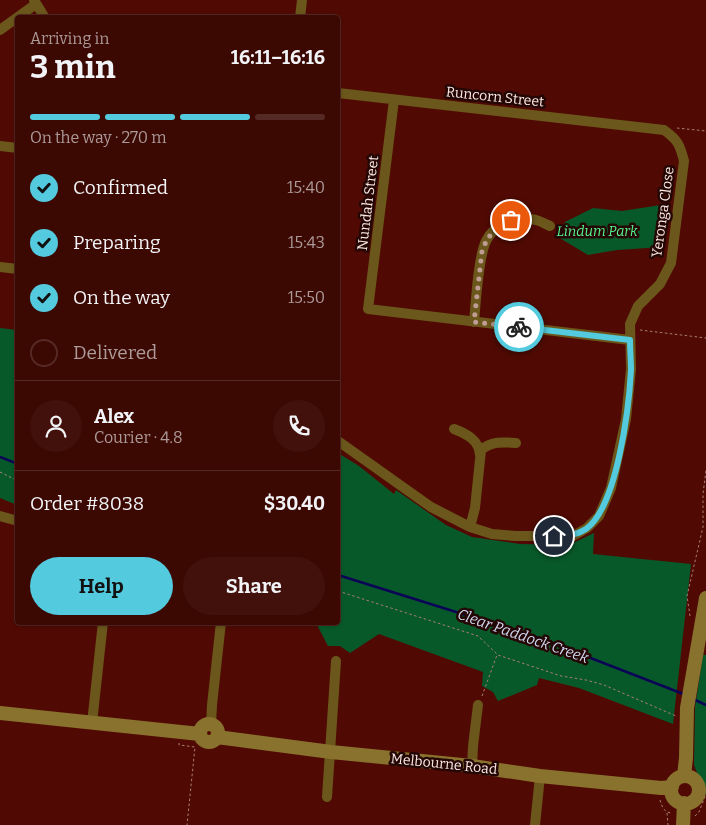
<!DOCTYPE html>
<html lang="en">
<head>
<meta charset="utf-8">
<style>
  body { margin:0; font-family:Bitter,serif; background:#43110c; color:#f1f3f6; height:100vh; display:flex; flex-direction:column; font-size:19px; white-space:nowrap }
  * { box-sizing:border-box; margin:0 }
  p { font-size:16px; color:#ac9a99 }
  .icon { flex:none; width:28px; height:28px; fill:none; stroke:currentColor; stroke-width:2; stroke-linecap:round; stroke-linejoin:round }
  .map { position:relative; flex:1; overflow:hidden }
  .panel { position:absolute; left:15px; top:15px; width:325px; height:610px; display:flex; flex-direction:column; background:#3c0802; border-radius:5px; box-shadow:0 1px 4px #0004,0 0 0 1px #552924 }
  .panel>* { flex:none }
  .pin { position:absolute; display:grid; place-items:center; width:42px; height:42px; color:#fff; margin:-21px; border:2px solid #fff; border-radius:50%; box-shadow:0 1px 5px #0007 }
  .courier { position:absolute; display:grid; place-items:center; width:50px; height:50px; margin:-25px; border:4px solid #54cade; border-radius:50%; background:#fff; color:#222; box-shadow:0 1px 6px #0007 }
  .head em { font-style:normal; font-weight:700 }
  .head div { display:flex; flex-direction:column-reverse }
  .head { display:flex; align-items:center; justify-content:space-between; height:85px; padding:0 15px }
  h1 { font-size:32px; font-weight:700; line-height:38px }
  .bar { display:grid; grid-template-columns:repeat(4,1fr); gap:8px 5px; align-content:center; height:60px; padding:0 15px }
  .bar i { height:6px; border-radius:4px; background:#552924 }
  .bar .current { background:#54cade }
  .bar p { grid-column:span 4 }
  .line { display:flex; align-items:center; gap:12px; padding:0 15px; border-top:1px solid #552924 }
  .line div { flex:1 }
  .round { display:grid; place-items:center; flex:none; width:52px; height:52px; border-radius:26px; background:#43110c }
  ol { padding:0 15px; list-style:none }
  li { display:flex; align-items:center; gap:15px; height:55px }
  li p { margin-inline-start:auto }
  li .icon { padding:5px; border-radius:50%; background:#54cade; color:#111; stroke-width:4 }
  li:last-child { color:#ac9a99 }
  li i { width:28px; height:28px; border:2px solid #552924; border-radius:50% }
  .action { display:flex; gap:10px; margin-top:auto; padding:10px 15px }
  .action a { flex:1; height:58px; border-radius:30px; background:#54cade; color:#111; font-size:20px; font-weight:700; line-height:58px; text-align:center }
  .action a+a { background:#43110c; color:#f1f3f6 }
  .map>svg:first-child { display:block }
  .green { fill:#08592a }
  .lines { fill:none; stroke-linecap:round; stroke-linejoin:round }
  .stream { stroke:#0b0456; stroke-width:2.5 }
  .path { stroke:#a97e78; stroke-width:1; stroke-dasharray:2.5 2.5; stroke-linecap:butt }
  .street { stroke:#6b571b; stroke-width:10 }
  .secondary { stroke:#89722d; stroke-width:14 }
  .done { stroke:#c09c97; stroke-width:5; stroke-dasharray:0 9 }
  .route { stroke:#54cade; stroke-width:6 }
  .labels { text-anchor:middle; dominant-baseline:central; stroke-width:5; stroke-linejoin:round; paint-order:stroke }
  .street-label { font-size:14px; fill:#fceae6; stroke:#240704 }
  .park-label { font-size:14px; font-style:italic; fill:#54f38a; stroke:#240704 }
  .water-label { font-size:15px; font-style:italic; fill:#ced7f2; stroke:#240704 }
</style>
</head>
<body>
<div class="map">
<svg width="706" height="825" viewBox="0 0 706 825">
  <rect width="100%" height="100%" fill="#500a03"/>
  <path class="green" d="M 667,204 L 662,247 L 617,250 L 588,255 L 558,237 L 563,231 L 565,222 L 593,208 L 622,211 Z
    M 0,328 L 17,330 L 17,505 L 0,498 Z
    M 338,453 L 359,466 L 394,494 L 396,490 L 446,525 L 472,537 L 520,544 L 569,545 L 594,533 L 593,554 L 691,564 L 673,724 L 579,688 L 539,678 L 537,685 L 498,701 L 493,692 L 482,686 L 483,672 L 379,634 L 350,653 L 340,646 L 328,646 L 316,623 L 338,622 Z
    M 703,655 L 706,655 L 706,796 L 694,765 L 695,707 Z"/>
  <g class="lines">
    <path class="stream" d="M 0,457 L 18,464
      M 338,575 L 539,638 L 686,695
      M 693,699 L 706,705"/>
    <path class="path" d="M 677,128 L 706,131
      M 640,330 L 706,338
      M 0,472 L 18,481
      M 338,591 L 478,636 L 498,655 L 561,676 L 586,680 L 604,685 L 676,716
      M 690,616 L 687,596 L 703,527 L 703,494 L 706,470
      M 482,696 L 497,655
      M 179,743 L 179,745 L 195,747 L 187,825
      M 660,800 C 662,807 664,812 671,813
      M 667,813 L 668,825
      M 695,816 L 699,812 L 706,794"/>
    <path class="street" d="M 34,0 L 45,18
      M 300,18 L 302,0
      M 0,30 L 36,4
      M 338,93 L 664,130 C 678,140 680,145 684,161 L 671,263 L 660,284 L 638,306 L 630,324 L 631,369 L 626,419 L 611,488 L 599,516 L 587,528 L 573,536 L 515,536 L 492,534 L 470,527 L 431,507 L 338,441
      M 394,100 L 368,309 L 630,340
      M 0,146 L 18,148
      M 0,267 L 18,269
      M 474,322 C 476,302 478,258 486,241 C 495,223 516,216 536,220 C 540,221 545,224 550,226
      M 454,429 C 467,434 479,440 480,455
      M 0,516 L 18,521
      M 470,527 L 475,508 L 481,450 C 492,441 503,442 516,443
      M 92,723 L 103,622
      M 211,725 L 212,705 L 221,622
      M 472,766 L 473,746 L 478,705
      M 327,797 L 336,661
      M 535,825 L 540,776"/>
    <path class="secondary" d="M 0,713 L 200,734
      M200 733a9 9 0 1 1 18 0a9 9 0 1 1-18 0Z
      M 217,737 L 331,752 L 472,766 L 540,776 L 661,788 L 672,787
      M 684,776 L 686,758 L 687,708 L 706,598
      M671 790a14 14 0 1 1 28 0a14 14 0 1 1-28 0Z
      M 683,825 L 684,803"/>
  </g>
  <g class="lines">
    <path class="done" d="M 511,220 C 496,226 488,235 482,251 L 474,322 L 519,327"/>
    <path class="route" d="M 519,327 L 630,340 C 630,350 631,360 631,370 C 629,408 617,507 586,529 C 575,536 566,536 554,536"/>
  </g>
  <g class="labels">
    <g class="street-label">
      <text transform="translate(495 97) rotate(6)">Runcorn Street</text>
      <text transform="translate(368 203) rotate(-83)">Nundah Street</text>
      <text transform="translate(663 212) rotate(-82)">Yeronga Close</text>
      <text transform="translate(444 764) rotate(6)">Melbourne Road</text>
    </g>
    <g class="park-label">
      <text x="597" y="231">Lindum Park</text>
    </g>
    <g class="water-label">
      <text transform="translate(523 636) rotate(19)">Clear Paddock Creek</text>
    </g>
  </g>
</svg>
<div class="pin" style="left:511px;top:220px;background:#ea580c"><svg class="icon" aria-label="bag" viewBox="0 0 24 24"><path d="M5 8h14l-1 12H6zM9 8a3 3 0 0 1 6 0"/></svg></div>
<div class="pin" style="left:554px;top:536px;background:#1f2937"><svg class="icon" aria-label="home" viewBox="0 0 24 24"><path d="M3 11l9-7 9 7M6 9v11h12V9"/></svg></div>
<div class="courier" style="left:519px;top:327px"><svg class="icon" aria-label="bike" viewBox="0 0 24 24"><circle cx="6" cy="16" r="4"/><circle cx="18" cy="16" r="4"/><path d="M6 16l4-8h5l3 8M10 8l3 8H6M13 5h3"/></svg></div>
<section class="panel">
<div class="head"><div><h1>3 min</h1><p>Arriving in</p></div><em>16:11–16:16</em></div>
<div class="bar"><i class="current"></i><i class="current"></i><i class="current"></i><i></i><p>On the way · 270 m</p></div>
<ol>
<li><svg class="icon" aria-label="check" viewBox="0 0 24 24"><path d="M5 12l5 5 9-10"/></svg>Confirmed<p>15:40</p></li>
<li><svg class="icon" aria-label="check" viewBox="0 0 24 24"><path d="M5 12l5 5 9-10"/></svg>Preparing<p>15:43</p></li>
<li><svg class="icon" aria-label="check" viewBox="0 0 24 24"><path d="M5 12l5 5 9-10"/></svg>On the way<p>15:50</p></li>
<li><i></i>Delivered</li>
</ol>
<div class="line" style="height:90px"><a class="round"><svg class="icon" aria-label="person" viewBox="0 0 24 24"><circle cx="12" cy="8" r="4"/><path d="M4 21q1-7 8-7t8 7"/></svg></a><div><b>Alex</b><p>Courier · 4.8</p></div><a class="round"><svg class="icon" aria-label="phone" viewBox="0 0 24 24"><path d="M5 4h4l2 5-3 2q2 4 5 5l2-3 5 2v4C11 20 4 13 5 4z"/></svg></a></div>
<div class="line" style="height:65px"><div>Order #8038</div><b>$30.40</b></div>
<div class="action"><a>Help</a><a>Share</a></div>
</section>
</div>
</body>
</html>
